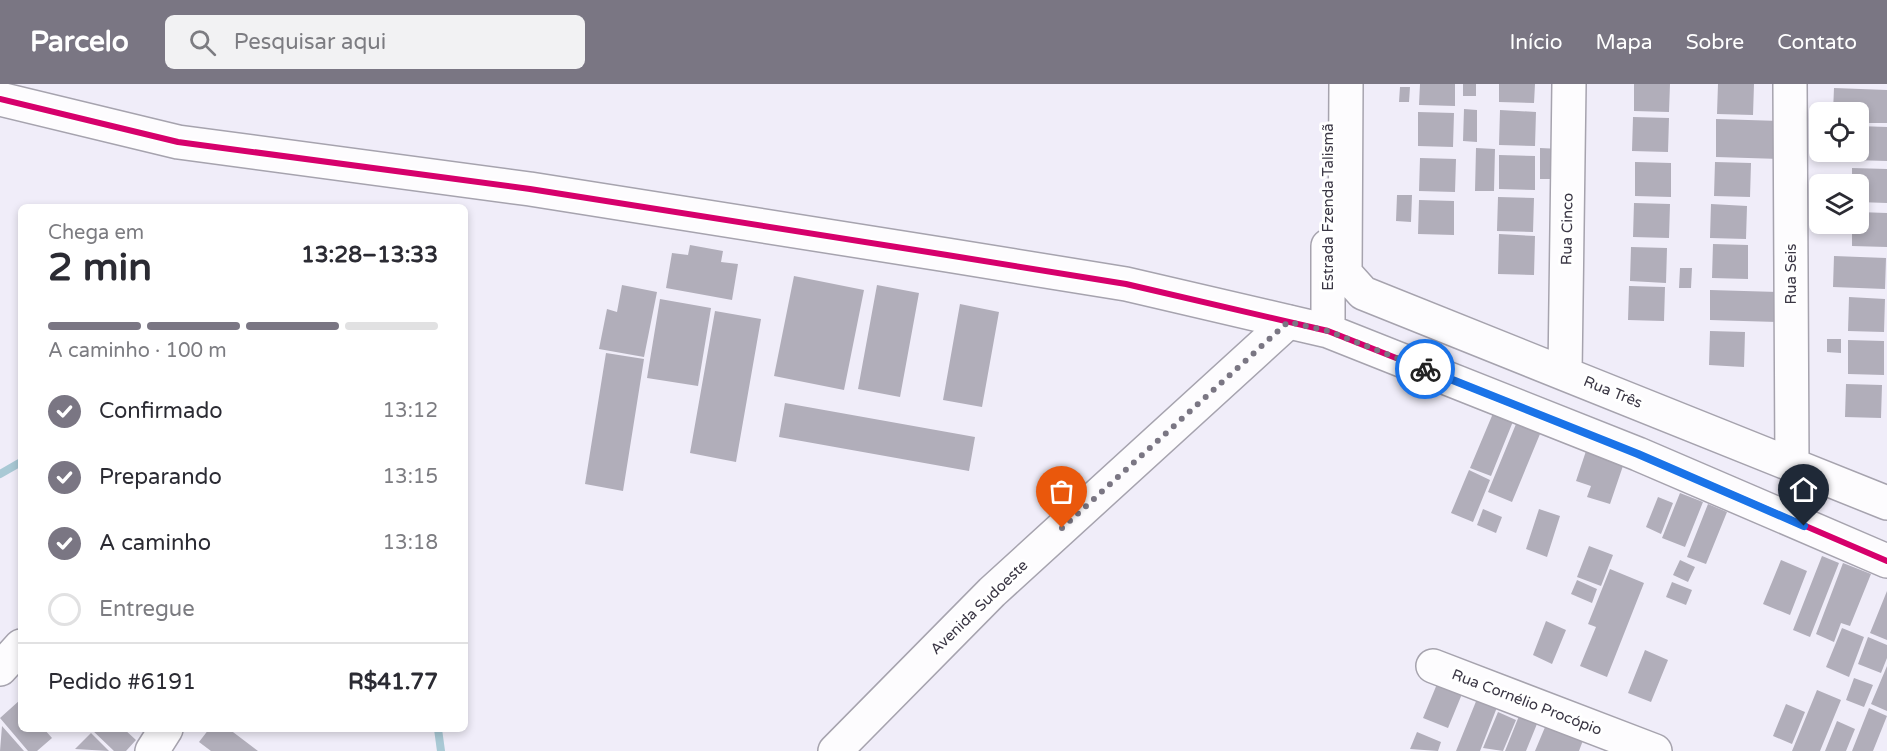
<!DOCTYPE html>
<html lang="pt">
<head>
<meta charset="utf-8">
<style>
  body { margin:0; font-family:"Varela Round",sans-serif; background:#f2f2f3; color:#2b2b33; height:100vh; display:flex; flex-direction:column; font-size:22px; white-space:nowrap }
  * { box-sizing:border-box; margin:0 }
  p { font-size:20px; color:#7c7c81 }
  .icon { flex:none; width:33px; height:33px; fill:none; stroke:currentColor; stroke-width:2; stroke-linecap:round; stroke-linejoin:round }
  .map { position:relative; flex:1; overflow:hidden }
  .drawer { position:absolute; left:18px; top:120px; width:450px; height:528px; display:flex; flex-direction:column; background:#fff; border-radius:9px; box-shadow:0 3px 9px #0003 }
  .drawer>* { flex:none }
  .fabs { position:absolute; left:1809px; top:18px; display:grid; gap:12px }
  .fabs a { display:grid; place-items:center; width:60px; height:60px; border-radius:9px; background:#fff; box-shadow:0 3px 9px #0003; font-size:30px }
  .pin { position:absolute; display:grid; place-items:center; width:51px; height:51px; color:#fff; margin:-62px -26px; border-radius:50% 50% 50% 0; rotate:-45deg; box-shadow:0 0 6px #0007 }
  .pin .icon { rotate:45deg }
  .courier { position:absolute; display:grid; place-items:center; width:60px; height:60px; margin:-30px; border:4px solid #1a73e8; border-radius:50%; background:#fff; color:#222; box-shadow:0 2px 8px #0007 }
  .headline em { font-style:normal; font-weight:700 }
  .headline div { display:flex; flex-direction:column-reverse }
  .headline { display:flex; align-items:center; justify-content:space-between; height:102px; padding:0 30px }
  h1 { font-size:39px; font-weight:700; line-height:45px }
  .bar { display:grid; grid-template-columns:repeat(4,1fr); gap:9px 6px; align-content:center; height:72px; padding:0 30px }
  .bar i { height:8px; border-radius:4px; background:#e1e1e2 }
  .bar .active { background:#7a7683 }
  .bar p { grid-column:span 4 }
  .line { display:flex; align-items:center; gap:15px; padding:0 30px; border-top:2px solid #e1e1e2 }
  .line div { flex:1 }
  ol { padding:0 30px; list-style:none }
  li { display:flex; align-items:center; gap:18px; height:66px }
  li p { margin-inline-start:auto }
  li .icon { padding:6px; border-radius:50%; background:#7a7683; color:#fff; stroke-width:4 }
  li:last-child { color:#7c7c81 }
  li i { width:33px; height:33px; border:3px solid #e1e1e2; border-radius:50% }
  header { display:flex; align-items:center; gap:36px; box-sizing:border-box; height:84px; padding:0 30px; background:#7a7683; color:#fff }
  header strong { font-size:28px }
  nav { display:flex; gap:33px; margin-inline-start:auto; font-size:21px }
  .search { width:420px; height:54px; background:#f2f2f3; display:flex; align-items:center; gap:15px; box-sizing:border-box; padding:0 21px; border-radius:9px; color:#7c7c81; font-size:22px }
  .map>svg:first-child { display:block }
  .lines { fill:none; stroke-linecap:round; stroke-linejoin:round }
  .stream { stroke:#a9c9d5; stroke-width:8 }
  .building { fill:#b1aeba }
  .minor-casing { stroke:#a6a3ae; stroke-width:36 }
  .tertiary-casing { stroke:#a6a3ae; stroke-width:36 }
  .minor { stroke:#fdfcfe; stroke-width:33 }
  .tertiary { stroke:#fdfcfe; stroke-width:33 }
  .cycleway-casing { stroke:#fff; stroke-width:10 }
  .cycleway { stroke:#d6006c; stroke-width:6 }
  .done { stroke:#7a7683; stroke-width:6; stroke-dasharray:0 10.8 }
  .route { stroke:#1a73e8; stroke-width:8 }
  .labels { text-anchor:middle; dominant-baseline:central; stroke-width:6; stroke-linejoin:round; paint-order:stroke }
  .street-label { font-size:15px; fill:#3a3644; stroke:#fff }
</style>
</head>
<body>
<header>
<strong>Parcelo</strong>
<div class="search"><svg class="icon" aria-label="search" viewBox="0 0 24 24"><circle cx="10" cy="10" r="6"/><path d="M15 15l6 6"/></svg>Pesquisar aqui</div>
<nav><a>Início</a><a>Mapa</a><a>Sobre</a><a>Contato</a></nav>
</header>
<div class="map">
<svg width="1887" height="667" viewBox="0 0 1887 667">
  <rect width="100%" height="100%" fill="#f0edf9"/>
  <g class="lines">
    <path class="stream" d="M 0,390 L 21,378
      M 438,645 L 441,667"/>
  </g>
  <path class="building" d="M 1420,0 L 1455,0 L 1455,22 L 1419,21 Z
    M 1463,0 L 1476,0 L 1476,12 L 1463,12 Z
    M 1499,0 L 1535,0 L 1534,19 L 1499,18 Z
    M 1634,0 L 1670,0 L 1669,28 L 1634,27 Z
    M 1718,0 L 1754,0 L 1753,31 L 1717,30 Z
    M 1400,3 L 1410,3 L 1409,18 L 1399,18 Z
    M 1834,4 L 1887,6 L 1887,39 L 1858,39 L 1858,28 L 1833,28 Z
    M 1464,25 L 1477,26 L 1477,58 L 1463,57 Z
    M 1500,26 L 1536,28 L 1535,62 L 1499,61 Z
    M 1418,28 L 1454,29 L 1453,63 L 1418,62 Z
    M 1633,33 L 1669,34 L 1668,68 L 1632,67 Z
    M 1716,35 L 1781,37 L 1780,75 L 1716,73 Z
    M 1858,42 L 1887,43 L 1887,77 L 1852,76 L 1852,68 L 1858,68 Z
    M 1476,64 L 1495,65 L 1494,107 L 1475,107 Z
    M 1540,64 L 1561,65 L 1560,95 L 1540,95 Z
    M 1499,71 L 1535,72 L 1535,106 L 1499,105 Z
    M 1420,74 L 1456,75 L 1455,108 L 1419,107 Z
    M 1635,78 L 1671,79 L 1671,113 L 1635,112 Z
    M 1715,78 L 1751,79 L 1750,113 L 1714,112 Z
    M 1852,84 L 1887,85 L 1887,119 L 1858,118 L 1858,100 L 1852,100 Z
    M 1397,111 L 1412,111 L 1411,138 L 1396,137 Z
    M 1498,113 L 1534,114 L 1533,148 L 1497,147 Z
    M 1419,116 L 1454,117 L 1454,151 L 1418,150 Z
    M 1634,119 L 1670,120 L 1669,154 L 1633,153 Z
    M 1711,120 L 1747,122 L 1746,155 L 1710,154 Z
    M 1858,128 L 1887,129 L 1887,163 L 1852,162 L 1852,140 L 1858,140 Z
    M 1499,150 L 1535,152 L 1534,191 L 1498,190 Z
    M 1713,160 L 1748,161 L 1748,195 L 1712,194 Z
    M 690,161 L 723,167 L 721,178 L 738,180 L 732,216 L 666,204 L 672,169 L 688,171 Z
    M 1631,163 L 1667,164 L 1666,199 L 1630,197 Z
    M 1834,172 L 1886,174 L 1885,205 L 1833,203 Z
    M 1680,184 L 1692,184 L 1691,204 L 1679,204 Z
    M 794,192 L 864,206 L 844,306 L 774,292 Z
    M 622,201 L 657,208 L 644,273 L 599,265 L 607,225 L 617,228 Z
    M 877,201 L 919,209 L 900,313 L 858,305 Z
    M 1629,202 L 1665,203 L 1664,237 L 1628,236 Z
    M 1710,206 L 1778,208 L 1777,238 L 1710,236 Z
    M 1849,213 L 1885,215 L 1884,248 L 1848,247 Z
    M 660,215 L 711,224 L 698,302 L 647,294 Z
    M 960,220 L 999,228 L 982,323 L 943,316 Z
    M 715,227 L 761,235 L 736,378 L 690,369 Z
    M 1710,247 L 1745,248 L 1744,283 L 1709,281 Z
    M 1827,255 L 1841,255 L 1841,269 L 1827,268 Z
    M 1848,256 L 1884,257 L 1884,291 L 1848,290 Z
    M 606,269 L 644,275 L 623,407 L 585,400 Z
    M 1846,300 L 1882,301 L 1881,334 L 1845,333 Z
    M 785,319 L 975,353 L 969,387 L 779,353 Z
    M 1494,327 L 1514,335 L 1491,392 L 1470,384 Z
    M 1516,340 L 1540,350 L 1512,418 L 1488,408 Z
    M 1587,364 L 1625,376 L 1610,420 L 1587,413 L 1591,402 L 1576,397 Z
    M 1469,386 L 1490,396 L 1473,438 L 1451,429 Z
    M 1680,409 L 1703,418 L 1685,463 L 1662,454 Z
    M 1658,413 L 1673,419 L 1661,450 L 1646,443 Z
    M 1708,420 L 1727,428 L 1706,480 L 1687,473 Z
    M 1483,425 L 1502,433 L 1496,449 L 1477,441 Z
    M 1539,425 L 1560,432 L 1547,473 L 1526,465 Z
    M 1589,462 L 1613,471 L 1601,502 L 1577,493 Z
    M 1822,472 L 1839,479 L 1810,553 L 1793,546 Z
    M 1680,476 L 1695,483 L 1688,498 L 1673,491 Z
    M 1781,476 L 1807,487 L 1790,531 L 1763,520 Z
    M 1843,479 L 1871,490 L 1850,542 L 1841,539 L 1834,558 L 1816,550 Z
    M 1610,485 L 1644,499 L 1607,593 L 1580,582 L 1596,543 L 1588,540 Z
    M 1577,496 L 1597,505 L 1592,519 L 1571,510 Z
    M 1672,498 L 1692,506 L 1686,521 L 1666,513 Z
    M 1887,507 L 1887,556 L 1870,549 Z
    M 1546,537 L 1566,546 L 1552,580 L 1533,571 Z
    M 1842,544 L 1864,553 L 1849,593 L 1826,583 Z
    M 1868,553 L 1887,561 L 1887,574 L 1881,589 L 1858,580 Z
    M 1645,566 L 1668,576 L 1651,618 L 1628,609 Z
    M 1887,582 L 1887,627 L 1871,620 Z
    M 1854,594 L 1873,601 L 1864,623 L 1846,616 Z
    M 1437,600 L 1462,610 L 1448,644 L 1423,634 Z
    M 1481,605 L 1501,613 L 1480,667 L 1456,667 Z
    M 1817,606 L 1841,616 L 1820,667 L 1792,667 Z
    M 20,616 L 21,645 L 44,645 L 52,654 L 37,667 L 28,667 L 0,634 Z
    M 1786,620 L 1805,628 L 1792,660 L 1773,652 Z
    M 1523,622 L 1541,630 L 1526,667 L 1505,667 Z
    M 1869,624 L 1887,632 L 1873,667 L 1852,667 Z
    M 1498,628 L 1516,636 L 1503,667 L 1483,664 Z
    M 1548,636 L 1585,651 L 1579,667 L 1535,667 Z
    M 1837,637 L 1855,645 L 1846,667 L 1825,667 Z
    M 2,642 L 24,667 L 0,667 Z
    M 91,645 L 124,645 L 136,656 L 126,667 L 114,667 Z
    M 209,645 L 229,645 L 258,667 L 211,667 L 199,658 Z
    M 1417,648 L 1441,658 L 1438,667 L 1410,665 Z
    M 91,649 L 109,667 L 75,665 Z"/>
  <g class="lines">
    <g class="minor-casing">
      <path id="minor" d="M 1346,0 L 1345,189 L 1363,209 L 1887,419
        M 1790,0 L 1792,380
        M 0,15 L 178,58 L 530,105 L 947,171 L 1126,200 L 1328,247 L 1638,370 L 1887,477
        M 1328,162 L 1328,247
        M 1565,289 L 1569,0
        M 1433,582 L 1655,667
        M 0,585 L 21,562
        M 152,667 L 166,645"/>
    </g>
    <g class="tertiary-casing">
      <path id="tertiary" d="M 835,667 L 992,508 L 1288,238"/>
    </g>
    <use href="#minor" class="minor"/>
    <use href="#tertiary" class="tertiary"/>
    <g class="cycleway-casing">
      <path id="cycleway" d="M 0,15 L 178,58 L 530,105 L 947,171 L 1126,200 L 1328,247 L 1638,370 L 1887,477"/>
    </g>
    <use href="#cycleway" class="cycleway"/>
  </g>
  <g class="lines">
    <path class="done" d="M 1062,444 L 1288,238 L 1328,247 L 1425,285"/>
    <path class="route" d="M 1425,285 L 1638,370 L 1804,442"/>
  </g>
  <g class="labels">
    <g class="street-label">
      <text transform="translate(1328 123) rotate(-90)">Estrada Fzenda Talismã</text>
      <text transform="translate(1567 145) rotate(-89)">Rua Cinco</text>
      <text transform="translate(1791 190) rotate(-90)">Rua Seis</text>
      <text transform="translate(1613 308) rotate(22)">Rua Três</text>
      <text transform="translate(979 523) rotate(-44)">Avenida Sudoeste</text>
      <text transform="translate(1527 618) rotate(21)">Rua Cornélio Procópio</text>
    </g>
  </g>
</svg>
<div class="fabs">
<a><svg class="icon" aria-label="locate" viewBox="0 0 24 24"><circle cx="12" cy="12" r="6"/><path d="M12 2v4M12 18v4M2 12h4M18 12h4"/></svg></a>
<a><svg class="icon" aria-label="layers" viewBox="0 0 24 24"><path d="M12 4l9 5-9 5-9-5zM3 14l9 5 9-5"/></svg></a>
</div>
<div class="pin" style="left:1062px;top:444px;background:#ea580c"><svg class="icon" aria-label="bag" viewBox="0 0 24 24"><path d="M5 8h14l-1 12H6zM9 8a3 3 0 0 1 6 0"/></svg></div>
<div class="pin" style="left:1804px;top:442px;background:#1f2937"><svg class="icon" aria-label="home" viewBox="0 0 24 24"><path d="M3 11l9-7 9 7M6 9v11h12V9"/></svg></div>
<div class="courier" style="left:1425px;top:285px"><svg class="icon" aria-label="bike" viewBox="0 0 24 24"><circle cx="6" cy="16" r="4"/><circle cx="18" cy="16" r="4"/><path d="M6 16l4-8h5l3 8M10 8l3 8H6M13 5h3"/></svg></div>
<section class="drawer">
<div class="headline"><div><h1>2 min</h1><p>Chega em</p></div><em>13:28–13:33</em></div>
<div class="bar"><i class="active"></i><i class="active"></i><i class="active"></i><i></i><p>A caminho · 100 m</p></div>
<ol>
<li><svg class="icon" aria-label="check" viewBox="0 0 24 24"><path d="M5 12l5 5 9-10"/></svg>Confirmado<p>13:12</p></li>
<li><svg class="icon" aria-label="check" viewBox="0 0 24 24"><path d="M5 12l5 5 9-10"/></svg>Preparando<p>13:15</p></li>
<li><svg class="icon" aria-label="check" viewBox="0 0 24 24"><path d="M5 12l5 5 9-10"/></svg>A caminho<p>13:18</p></li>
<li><i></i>Entregue</li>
</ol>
<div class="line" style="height:78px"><div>Pedido #6191</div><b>R$41.77</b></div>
</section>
</div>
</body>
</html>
